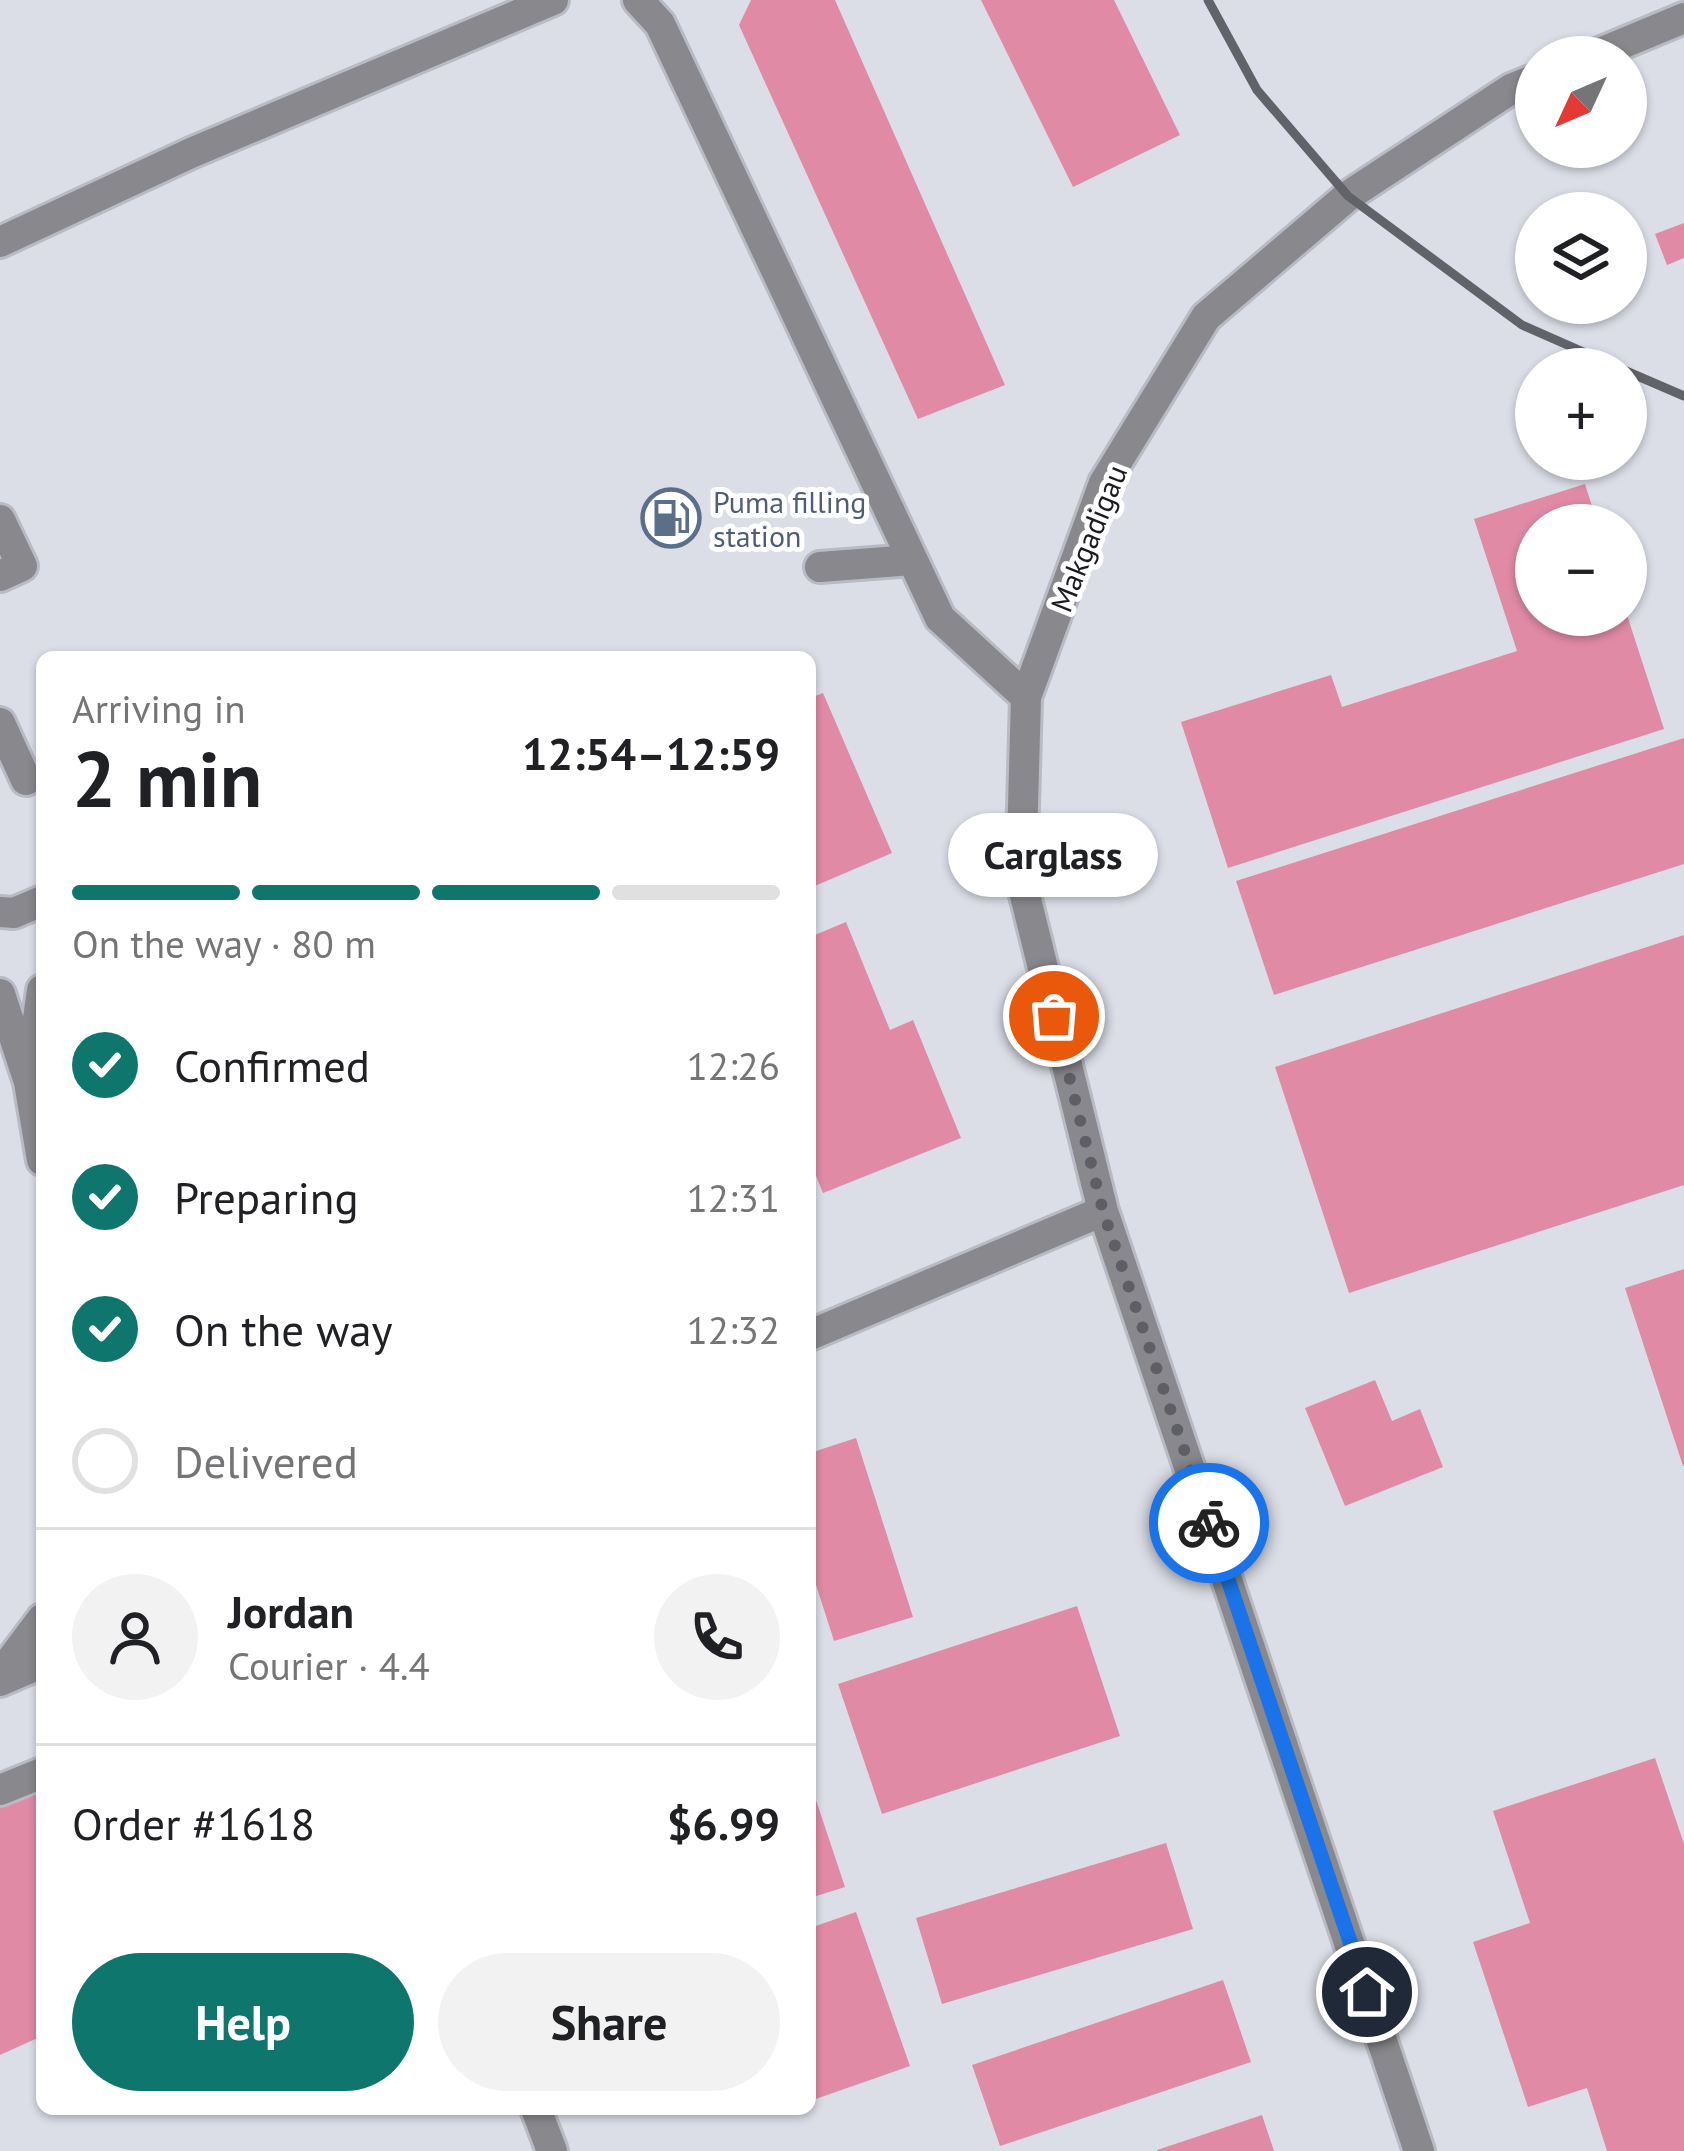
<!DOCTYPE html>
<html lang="en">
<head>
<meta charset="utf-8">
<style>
  body { margin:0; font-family:"PT Sans",sans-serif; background:#f2f2f2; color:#202124; height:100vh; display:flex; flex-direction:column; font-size:45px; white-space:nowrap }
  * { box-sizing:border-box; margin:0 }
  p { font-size:39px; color:#757577 }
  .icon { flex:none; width:66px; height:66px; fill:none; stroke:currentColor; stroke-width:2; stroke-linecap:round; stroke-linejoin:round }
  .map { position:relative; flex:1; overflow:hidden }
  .details { position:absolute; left:36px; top:651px; width:780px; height:1464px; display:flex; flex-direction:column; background:#fff; border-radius:18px; box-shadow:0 3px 9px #0004 }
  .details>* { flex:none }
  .needle { width:78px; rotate:226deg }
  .buttons { position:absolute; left:1515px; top:36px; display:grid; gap:24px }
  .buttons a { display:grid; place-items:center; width:132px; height:132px; border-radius:50%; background:#fff; box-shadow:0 3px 9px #0004; font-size:60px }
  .pin { position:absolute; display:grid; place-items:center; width:102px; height:102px; color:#fff; margin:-51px; border:6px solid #fff; border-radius:50%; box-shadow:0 3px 12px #0007 }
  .courier { position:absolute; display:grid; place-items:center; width:120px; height:120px; margin:-60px; border:9px solid #1a73e8; border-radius:50%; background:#fff; color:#222; box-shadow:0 3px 15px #0007 }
  .bubble { position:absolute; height:84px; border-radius:42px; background:#fff; box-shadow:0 3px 9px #0004; font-size:39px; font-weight:700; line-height:84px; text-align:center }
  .head em { font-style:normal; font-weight:700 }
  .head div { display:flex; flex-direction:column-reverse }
  .head { display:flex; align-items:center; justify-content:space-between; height:204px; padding:0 36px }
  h1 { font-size:78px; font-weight:700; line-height:90px }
  .bar { display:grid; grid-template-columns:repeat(4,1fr); gap:18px 12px; align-content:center; height:144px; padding:0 36px }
  .bar i { height:15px; border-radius:9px; background:#e0e0e0 }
  .bar .selected { background:#0f766e }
  .bar p { grid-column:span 4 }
  .line { display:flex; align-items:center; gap:30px; padding:0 36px; border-top:3px solid #e0e0e0 }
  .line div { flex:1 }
  .round { display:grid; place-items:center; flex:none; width:126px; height:126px; border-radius:63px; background:#f2f2f2 }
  ol { padding:0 36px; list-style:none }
  li { display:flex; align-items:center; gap:36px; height:132px }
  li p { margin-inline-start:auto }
  li .icon { padding:12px; border-radius:50%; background:#0f766e; color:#fff; stroke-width:4 }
  li:last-child { color:#757577 }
  li i { width:66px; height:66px; border:6px solid #e0e0e0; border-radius:50% }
  .button { display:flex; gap:24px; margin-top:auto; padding:24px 36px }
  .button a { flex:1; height:138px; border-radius:72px; background:#0f766e; color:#fff; font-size:48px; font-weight:700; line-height:138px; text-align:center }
  .button a+a { background:#f2f2f2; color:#202124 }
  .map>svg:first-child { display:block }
  .building { fill:#e08aa6 }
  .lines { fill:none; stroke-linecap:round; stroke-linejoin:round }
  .minor-casing { stroke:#b8bbc3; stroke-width:36 }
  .minor { stroke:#89898d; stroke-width:30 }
  .rail { stroke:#626369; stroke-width:9 }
  .done { stroke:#5e5f64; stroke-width:12; stroke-dasharray:0 21.6 }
  .route { stroke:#1a73e8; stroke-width:15 }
  .labels { text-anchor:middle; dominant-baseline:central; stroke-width:10; stroke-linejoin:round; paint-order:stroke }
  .service-label { font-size:30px; fill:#4e5e75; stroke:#fff; text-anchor:start }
  .street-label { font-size:30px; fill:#1a1b1e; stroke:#fff }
</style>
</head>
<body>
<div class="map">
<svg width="1684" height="2151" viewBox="0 0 1684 2151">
  <rect width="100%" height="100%" fill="#dbdee7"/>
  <path class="building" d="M 751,0 L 835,0 L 1005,385 L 918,419 L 739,25 Z
    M 981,0 L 1114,0 L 1180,135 L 1073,187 Z
    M 1684,223 L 1684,258 L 1667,265 L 1655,234 Z
    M 1585,484 L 1598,525 L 1536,525 L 1536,615 L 1627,615 L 1664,729 L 1228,868 L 1181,722 L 1331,675 L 1342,707 L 1517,651 L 1474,519 Z
    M 823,693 L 892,853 L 810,888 L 810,698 Z
    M 1684,738 L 1684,864 L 1274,995 L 1236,881 Z
    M 846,922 L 890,1030 L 913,1020 L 961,1138 L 823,1193 L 810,1161 L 810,937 Z
    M 1684,935 L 1684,1185 L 1349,1293 L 1275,1067 Z
    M 1684,1269 L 1684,1466 L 1683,1466 L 1625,1288 Z
    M 1375,1380 L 1392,1421 L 1420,1409 L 1443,1467 L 1345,1506 L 1305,1408 Z
    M 856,1438 L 913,1617 L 834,1641 L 810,1566 L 810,1453 Z
    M 1077,1606 L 1120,1736 L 882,1814 L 838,1684 Z
    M 1655,1758 L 1684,1844 L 1684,2151 L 1607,2151 L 1587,2088 L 1528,2107 L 1473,1942 L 1530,1923 L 1493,1811 Z
    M 42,1779 L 42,2036 L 0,2055 L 0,1798 Z
    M 810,1782 L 845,1887 L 810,1898 Z
    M 1166,1843 L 1193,1929 L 942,2004 L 916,1918 Z
    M 856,1912 L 910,2066 L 810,2101 L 810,1928 Z
    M 1223,1980 L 1251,2062 L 1000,2146 L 972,2065 Z
    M 1262,2115 L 1274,2151 L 1157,2151 L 1157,2150 Z"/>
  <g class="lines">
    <g class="minor-casing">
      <path id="minor" d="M 638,0 L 660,24 L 940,618 L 1026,697
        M 1590,57 L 1684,18
        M 0,242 L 191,153 L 553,0
        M 0,520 L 22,566 L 0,576
        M 820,567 L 912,560
        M 0,723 L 26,780
        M 0,912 L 14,913 L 42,901
        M 0,994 L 29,1082 L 42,1160
        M 30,1076 L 42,990
        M 810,1335 L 1103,1211
        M 0,1675 L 42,1619
        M 0,1681 L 42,1663
        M 0,1790 L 42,1773
        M 536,2109 L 552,2151
        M 1419,2151 L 1103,1211 L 1021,879 L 1026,697 L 1104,483 L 1206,317 L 1348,196 L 1511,89 L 1536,79"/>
    </g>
    <use href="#minor" class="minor"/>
    <path class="rail" d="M 1208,0 L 1257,90 L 1348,196 L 1522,325 L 1622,369
      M 1626,371 L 1684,396"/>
  </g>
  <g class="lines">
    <path class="done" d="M 1054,1016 L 1103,1211 L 1209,1523"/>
    <path class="route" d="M 1209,1523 L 1367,1992"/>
  </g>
  <defs>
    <g id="fuel-ring" transform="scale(3)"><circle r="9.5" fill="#fff" stroke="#5c6f8a" stroke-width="1.5"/><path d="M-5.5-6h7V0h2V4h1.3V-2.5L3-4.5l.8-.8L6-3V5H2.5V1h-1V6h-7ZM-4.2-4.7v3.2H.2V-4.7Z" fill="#5c6f8a"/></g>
  </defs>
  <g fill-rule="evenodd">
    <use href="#fuel-ring" x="671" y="518"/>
  </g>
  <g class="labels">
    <g class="service-label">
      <text x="713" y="501">Puma filling<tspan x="713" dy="34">station</tspan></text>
    </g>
    <g class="street-label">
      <text transform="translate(1088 538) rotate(-68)">Makgadigau</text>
    </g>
  </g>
</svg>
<div class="buttons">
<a><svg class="needle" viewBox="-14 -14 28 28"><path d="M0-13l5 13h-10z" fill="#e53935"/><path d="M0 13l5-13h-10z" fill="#757577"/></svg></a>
<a><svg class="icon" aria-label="layers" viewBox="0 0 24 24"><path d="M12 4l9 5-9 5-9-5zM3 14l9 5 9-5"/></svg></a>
<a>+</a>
<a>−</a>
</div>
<div class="pin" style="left:1054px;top:1016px;background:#ea580c"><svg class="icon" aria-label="bag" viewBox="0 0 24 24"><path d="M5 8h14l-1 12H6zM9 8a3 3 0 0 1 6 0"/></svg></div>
<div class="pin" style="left:1367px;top:1992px;background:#1f2937"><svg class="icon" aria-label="home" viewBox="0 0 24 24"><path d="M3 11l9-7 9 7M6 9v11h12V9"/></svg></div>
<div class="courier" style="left:1209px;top:1523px"><svg class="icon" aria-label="bike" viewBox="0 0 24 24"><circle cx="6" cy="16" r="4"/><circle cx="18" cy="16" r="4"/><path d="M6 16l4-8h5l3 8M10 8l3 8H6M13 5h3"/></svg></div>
<div class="bubble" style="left:948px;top:813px;width:210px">Carglass</div>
<section class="details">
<div class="head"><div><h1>2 min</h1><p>Arriving in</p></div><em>12:54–12:59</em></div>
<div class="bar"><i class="selected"></i><i class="selected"></i><i class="selected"></i><i></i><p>On the way · 80 m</p></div>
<ol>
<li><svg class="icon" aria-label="check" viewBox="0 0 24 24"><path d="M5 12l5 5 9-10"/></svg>Confirmed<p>12:26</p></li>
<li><svg class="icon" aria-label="check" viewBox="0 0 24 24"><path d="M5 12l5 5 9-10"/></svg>Preparing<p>12:31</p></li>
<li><svg class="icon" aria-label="check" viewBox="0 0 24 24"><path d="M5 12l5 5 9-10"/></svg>On the way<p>12:32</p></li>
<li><i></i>Delivered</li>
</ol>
<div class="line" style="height:216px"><a class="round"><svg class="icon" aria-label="person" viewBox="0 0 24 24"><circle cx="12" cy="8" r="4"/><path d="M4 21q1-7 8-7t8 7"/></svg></a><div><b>Jordan</b><p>Courier · 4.4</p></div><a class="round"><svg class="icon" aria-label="phone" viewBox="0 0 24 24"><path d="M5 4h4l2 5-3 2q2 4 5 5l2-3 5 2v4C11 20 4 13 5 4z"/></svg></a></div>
<div class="line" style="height:156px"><div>Order #1618</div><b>$6.99</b></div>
<div class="button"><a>Help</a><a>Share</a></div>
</section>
</div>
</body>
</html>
